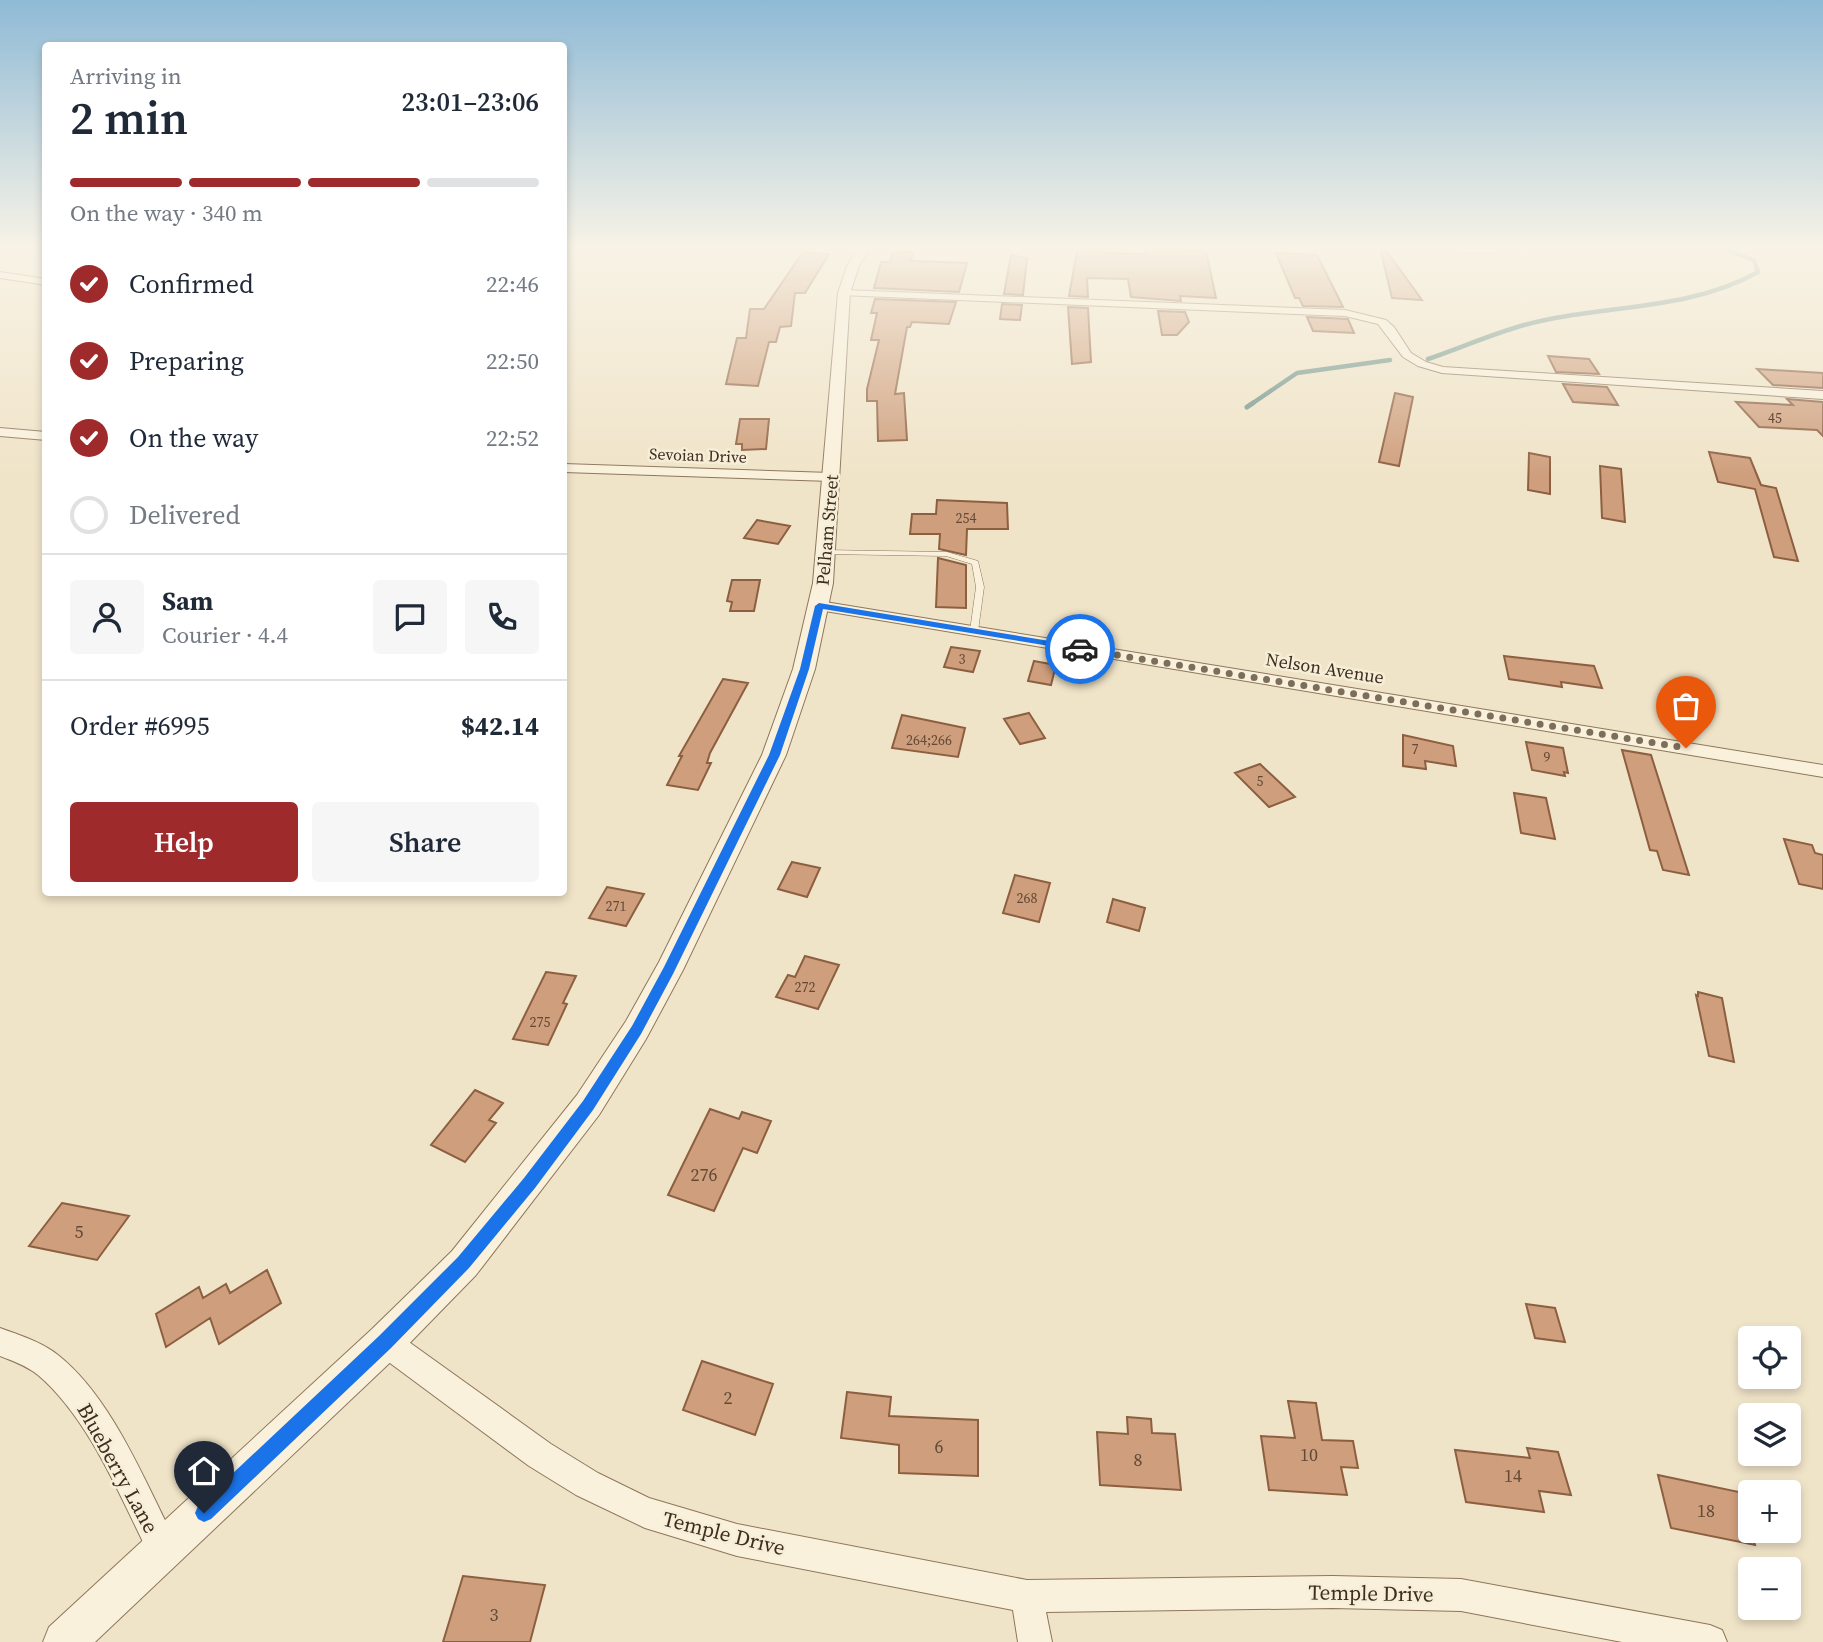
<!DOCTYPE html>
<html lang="en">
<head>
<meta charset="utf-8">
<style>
  body { margin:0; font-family:"Source Serif 4",serif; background:#f6f6f7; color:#1f2937; height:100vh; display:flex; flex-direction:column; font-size:26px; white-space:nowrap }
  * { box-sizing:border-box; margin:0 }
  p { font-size:23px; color:#747a83 }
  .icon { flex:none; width:38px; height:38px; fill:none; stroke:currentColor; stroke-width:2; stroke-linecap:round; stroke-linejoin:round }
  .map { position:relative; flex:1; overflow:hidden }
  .side { position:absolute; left:42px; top:42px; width:525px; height:854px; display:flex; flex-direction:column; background:#fff; border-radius:7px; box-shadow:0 4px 10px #0003 }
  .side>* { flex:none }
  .tools { position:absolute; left:1738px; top:1326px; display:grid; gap:14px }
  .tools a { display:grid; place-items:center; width:63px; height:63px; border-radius:7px; background:#fff; box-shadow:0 4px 10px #0003; font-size:35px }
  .pin { position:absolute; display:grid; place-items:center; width:60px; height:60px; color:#fff; margin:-72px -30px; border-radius:50% 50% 50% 0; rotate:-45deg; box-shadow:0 0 7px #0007 }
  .pin .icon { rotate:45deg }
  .courier { position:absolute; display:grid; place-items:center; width:70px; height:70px; margin:-35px; border:5px solid #1a73e8; border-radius:50%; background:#fff; color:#222; box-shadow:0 2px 9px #0007 }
  .overview em { font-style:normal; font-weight:600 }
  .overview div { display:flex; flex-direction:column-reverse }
  .overview { display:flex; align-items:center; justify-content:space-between; height:119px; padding:0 28px }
  h1 { font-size:46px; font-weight:600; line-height:52px }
  .bar { display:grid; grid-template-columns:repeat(4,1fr); gap:10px 7px; align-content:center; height:84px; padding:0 28px }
  .bar i { height:9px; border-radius:5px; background:#e0e1e3 }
  .bar .on { background:#9e2a2b }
  .bar p { grid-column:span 4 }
  .line { display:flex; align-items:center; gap:18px; padding:0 28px; border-top:2px solid #e0e1e3 }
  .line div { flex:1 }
  .round { display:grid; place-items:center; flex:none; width:74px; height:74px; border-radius:7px; background:#f6f6f7 }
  ol { padding:0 28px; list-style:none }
  li { display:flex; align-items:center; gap:21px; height:77px }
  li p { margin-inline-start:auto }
  li .icon { padding:7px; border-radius:50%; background:#9e2a2b; color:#fff; stroke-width:4 }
  li:last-child { color:#747a83 }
  li i { width:38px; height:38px; border:4px solid #e0e1e3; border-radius:50% }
  .primary-button { display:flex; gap:14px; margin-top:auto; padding:14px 28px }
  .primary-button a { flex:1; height:80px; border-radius:7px; background:#9e2a2b; color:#fff; font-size:28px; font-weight:600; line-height:80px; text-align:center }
  .primary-button a+a { background:#f6f6f7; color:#1f2937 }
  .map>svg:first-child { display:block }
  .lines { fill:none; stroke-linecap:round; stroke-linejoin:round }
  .stream-far1 { stroke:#6f938a; stroke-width:4.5 }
  .stream { stroke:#6f938a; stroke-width:5 }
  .building { fill:#cf9f7d; stroke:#8d5f41; stroke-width:2 }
  .service-casing { stroke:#8d765c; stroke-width:1 }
  .minor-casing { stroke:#8d765c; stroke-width:2 }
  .tertiary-casing { stroke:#8d765c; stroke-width:2 }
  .service { fill:#faf1dc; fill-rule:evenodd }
  .minor { fill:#faf1dc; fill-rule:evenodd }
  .tertiary { fill:#faf1dc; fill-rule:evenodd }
  .route { fill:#1a73e8 }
  .done { stroke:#7c6e5b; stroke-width:7; stroke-dasharray:0 12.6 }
  .labels { text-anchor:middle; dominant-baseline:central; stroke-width:5; stroke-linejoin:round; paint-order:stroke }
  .number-label { font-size:14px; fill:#624a37 }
  .far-street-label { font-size:16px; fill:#3d2e20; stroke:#f7eed8 }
  .street-label { font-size:18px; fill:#3d2e20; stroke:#f7eed8 }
  .near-number-label { font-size:18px; fill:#624a37 }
  .near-street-label { font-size:21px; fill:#3d2e20; stroke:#f7eed8 }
</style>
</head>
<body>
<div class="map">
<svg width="1823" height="1642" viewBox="0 0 1823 1642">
  <rect width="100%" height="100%" fill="#f0e4c8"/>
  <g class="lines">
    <path class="stream-far1" d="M 1428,359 C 1460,348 1492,334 1524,325 C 1601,304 1687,312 1758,272 L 1754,260 L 1715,246
      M 1250,405 L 1297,373 L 1390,360"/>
    <path class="stream" d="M 1247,407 L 1253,403"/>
  </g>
  <path class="building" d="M 1078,246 L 1101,247 L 1104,253 L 1146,254 L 1146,249 L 1206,251 L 1216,298 L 1180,296 L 1181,301 L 1131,297 L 1128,279 L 1087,278 L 1088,297 L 1069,296 Z
    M 893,251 L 913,252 L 911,261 L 967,263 L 959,292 L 874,288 L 881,262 L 890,262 Z
    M 803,252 L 829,254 L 805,293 L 795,293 L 791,326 L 780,327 L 776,342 L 769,342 L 758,386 L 726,384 L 737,338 L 746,338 L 750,309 L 764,309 Z
    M 1381,252 L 1388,253 L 1422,300 L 1392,298 Z
    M 1276,253 L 1317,255 L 1343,307 L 1303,306 L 1299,298 L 1295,298 Z
    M 1011,255 L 1027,258 L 1023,295 L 1004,294 Z
    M 875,299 L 956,302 L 949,324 L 912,322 L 910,327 L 907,327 L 895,394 L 904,393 L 907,440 L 878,441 L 877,401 L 867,401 L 867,389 L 879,340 L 871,340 L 877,313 L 871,313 Z
    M 1002,304 L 1022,305 L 1020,320 L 1000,319 Z
    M 1068,307 L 1088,308 L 1091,362 L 1072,364 Z
    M 1158,311 L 1185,312 L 1189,322 L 1177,335 L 1162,335 Z
    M 1307,317 L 1348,319 L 1354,333 L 1313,331 Z
    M 1548,356 L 1589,359 L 1599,374 L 1556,372 Z
    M 1757,369 L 1823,373 L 1823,388 L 1773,385 Z
    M 1563,384 L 1607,387 L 1618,405 L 1573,402 Z
    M 1395,393 L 1413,397 L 1399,466 L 1379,462 Z
    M 1787,399 L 1823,402 L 1823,436 L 1817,430 L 1759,427 L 1736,402 L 1793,405 Z
    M 740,419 L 769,419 L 766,449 L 742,450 L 742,444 L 736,444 Z
    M 1709,452 L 1750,458 L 1761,485 L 1776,488 L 1798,561 L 1774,557 L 1755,489 L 1718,482 Z
    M 1529,453 L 1550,457 L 1550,494 L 1528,490 Z
    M 1600,466 L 1621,469 L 1625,522 L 1602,518 Z
    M 937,500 L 1007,503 L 1008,529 L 967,529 L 966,555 L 939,549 L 940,534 L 910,534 L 912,514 L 936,514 Z
    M 757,520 L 790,526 L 778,544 L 744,538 Z
    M 938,558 L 966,565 L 966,608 L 936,607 Z
    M 732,580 L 760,580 L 754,611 L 730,611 L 732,602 L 727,601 Z
    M 951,647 L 980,651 L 973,672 L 944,667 Z
    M 1504,656 L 1594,666 L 1602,688 L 1561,682 L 1562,687 L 1509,679 Z
    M 1034,661 L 1056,665 L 1051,685 L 1028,681 Z
    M 723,679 L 748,683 L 710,753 L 707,763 L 711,763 L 698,790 L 667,785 L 682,756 L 679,756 Z
    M 1029,713 L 1045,738 L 1020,744 L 1004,719 Z
    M 902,715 L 965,728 L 958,757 L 892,748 Z
    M 1403,735 L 1453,746 L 1456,766 L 1425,761 L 1426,769 L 1403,766 Z
    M 1526,742 L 1563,748 L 1568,773 L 1564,772 L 1565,776 L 1532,770 Z
    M 1622,750 L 1651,755 L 1689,875 L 1663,870 L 1657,851 L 1650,850 Z
    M 1260,764 L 1295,797 L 1269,807 L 1235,773 Z
    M 1514,793 L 1546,798 L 1555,839 L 1521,833 Z
    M 1784,839 L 1812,845 L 1815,853 L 1823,855 L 1823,889 L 1799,884 Z
    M 792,862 L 820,868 L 807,897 L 778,889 Z
    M 1015,875 L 1050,883 L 1039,922 L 1003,913 Z
    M 607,887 L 644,894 L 626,926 L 589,918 Z
    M 1113,899 L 1145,908 L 1139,931 L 1107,922 Z
    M 805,956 L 839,965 L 818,1009 L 776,997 L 788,975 L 795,977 Z
    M 546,972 L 576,976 L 563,1003 L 567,1004 L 548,1045 L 513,1039 Z
    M 1698,992 L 1722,998 L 1734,1062 L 1709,1056 L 1696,995 L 1698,996 Z
    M 475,1090 L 503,1103 L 489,1120 L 496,1123 L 465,1162 L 431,1145 Z
    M 710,1109 L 739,1119 L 742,1112 L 771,1121 L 757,1153 L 743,1148 L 714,1211 L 668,1195 Z
    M 62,1203 L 129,1216 L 97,1260 L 29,1246 Z
    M 267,1270 L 281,1303 L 219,1344 L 210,1318 L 166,1347 L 156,1314 L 199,1287 L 203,1298 L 226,1284 L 230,1293 Z
    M 1526,1304 L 1555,1308 L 1565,1342 L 1535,1338 Z
    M 702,1361 L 773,1384 L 755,1435 L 683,1410 Z
    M 847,1392 L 891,1397 L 889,1416 L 978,1420 L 978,1476 L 899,1473 L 899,1445 L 841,1438 Z
    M 1288,1401 L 1316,1403 L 1322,1440 L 1353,1441 L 1358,1468 L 1341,1467 L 1347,1495 L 1269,1490 L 1261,1436 L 1295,1438 Z
    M 1127,1417 L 1151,1419 L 1152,1433 L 1175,1434 L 1181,1490 L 1100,1485 L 1097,1432 L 1128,1434 Z
    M 1527,1448 L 1558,1452 L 1571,1495 L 1539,1491 L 1544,1512 L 1466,1502 L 1455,1450 L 1530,1458 Z
    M 1658,1475 L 1739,1492 L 1755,1545 L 1671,1528 Z
    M 463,1576 L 545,1585 L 530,1642 L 443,1642 Z"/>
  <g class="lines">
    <g class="service-casing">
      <path id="service" d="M 822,550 L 947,552 L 978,561 L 984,587 L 978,631 L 974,633 L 970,631 L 976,587 L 972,564 L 946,556 L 825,554 L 821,552 Z"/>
    </g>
    <g class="minor-casing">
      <path id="minor" d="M 1353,246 C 1376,246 1487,242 1500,250 L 1495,253 L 1357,249 Z
        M 0,272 L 46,279 L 46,285 L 0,278 Z
        M 844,290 L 1345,310 L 1386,320 L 1394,327 L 1411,353 L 1426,362 L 1443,367 L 1823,391 L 1823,399 L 1442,373 L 1418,366 L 1403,357 L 1378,324 L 1345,316 L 840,295 L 839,293 Z
        M 0,428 L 46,432 L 46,440 L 0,436 Z
        M 564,464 L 831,473 L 838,477 L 831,481 L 564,472 Z
        M 819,601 L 1823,765 L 1823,777 L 813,609 L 811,606 Z
        M 0,1328 C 19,1335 42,1342 58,1355 C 112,1398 144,1480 175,1540 L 180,1551 L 175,1562 L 164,1567 L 153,1562 C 122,1502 91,1420 38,1375 C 27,1366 13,1361 0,1356 Z
        M 385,1328 L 395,1332 L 551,1444 L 598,1473 L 649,1498 L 737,1524 L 1027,1580 L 1333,1576 L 1461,1579 L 1710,1625 L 1722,1630 L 1727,1642 L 1622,1642 L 1461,1611 L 1333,1608 L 1046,1612 L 1052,1642 L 1018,1642 L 1013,1610 L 737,1556 L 645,1528 L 576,1495 L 529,1466 L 375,1352 L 371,1342 L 375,1332 Z"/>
    </g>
    <g class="tertiary-casing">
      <path id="tertiary" d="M 859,246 L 871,246 L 859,266 L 850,293 L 833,583 L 815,669 L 786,755 L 683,970 L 646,1039 L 599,1115 L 476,1275 L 398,1355 L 95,1642 L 43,1642 L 49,1627 L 372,1329 L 452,1251 L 577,1095 L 626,1021 L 659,962 L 762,755 L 793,669 L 813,583 L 838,293 L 847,266 Z"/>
    </g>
    <use href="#service" class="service"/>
    <use href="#minor" class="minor"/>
    <use href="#tertiary" class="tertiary"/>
  </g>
  <linearGradient id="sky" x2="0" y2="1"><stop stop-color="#8fbad6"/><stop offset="0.52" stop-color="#f8f3e6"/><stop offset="1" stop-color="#f8f3e6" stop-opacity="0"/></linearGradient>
  <rect width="1823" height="476" fill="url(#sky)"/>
  <path class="route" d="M 819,603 L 1080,646 L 1085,649 L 1080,651 L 823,609 L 809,669 L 780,755 L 673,974 L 641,1034 L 593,1110 L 535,1188 L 469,1268 L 391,1348 L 211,1519 L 204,1522 L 198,1519 L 195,1513 L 198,1506 L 379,1336 L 458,1257 L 524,1178 L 583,1101 L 632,1026 L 664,967 L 769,755 L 800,669 L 815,606 Z"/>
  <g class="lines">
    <path class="done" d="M 1080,649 L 1686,748"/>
  </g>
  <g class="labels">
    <g class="number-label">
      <text x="1775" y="418">45</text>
      <text x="966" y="518">254</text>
      <text x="962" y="659">3</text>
      <text x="929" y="740">264;266</text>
      <text x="1415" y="749">7</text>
      <text x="1547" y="757">9</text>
      <text x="1260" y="781">5</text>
      <text x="1027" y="898">268</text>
      <text x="616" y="906">271</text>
      <text x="805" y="987">272</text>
      <text x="540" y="1022">275</text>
    </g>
    <g class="far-street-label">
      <text transform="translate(698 455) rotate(2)">Sevoian Drive</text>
    </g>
    <g class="street-label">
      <text transform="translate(827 530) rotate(-85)">Pelham Street</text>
      <text transform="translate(1325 668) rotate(9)">Nelson Avenue</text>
    </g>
    <g class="near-number-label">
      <text x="704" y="1174">276</text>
      <text x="79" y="1231">5</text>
      <text x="728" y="1397">2</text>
      <text x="939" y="1446">6</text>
      <text x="1309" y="1454">10</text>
      <text x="1138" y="1459">8</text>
      <text x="1513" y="1475">14</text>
      <text x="1706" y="1510">18</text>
      <text x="494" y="1614">3</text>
    </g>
    <g class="near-street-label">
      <text transform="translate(118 1468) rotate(61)">Blueberry Lane</text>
      <text transform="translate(724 1533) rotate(14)">Temple Drive</text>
      <text transform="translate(1371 1593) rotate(1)">Temple Drive</text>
    </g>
  </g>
</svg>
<div class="tools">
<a><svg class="icon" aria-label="locate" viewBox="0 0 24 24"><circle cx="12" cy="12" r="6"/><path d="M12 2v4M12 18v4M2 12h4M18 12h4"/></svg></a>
<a><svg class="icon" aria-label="layers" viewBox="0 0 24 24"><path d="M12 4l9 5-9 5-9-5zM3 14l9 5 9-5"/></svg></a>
<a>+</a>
<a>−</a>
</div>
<div class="pin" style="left:1686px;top:748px;background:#ea580c"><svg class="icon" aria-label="bag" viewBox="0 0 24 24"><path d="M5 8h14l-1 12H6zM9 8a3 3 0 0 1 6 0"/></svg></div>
<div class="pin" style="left:204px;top:1513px;background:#1f2937"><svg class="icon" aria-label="home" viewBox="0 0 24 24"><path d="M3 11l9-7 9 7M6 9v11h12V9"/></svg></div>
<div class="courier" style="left:1080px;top:649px"><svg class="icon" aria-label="car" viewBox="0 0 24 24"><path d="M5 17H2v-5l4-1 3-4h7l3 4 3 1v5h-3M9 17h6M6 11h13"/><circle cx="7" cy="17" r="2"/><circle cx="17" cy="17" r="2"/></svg></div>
<section class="side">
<div class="overview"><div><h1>2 min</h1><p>Arriving in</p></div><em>23:01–23:06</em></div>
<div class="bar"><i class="on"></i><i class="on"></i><i class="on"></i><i></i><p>On the way · 340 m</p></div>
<ol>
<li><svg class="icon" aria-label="check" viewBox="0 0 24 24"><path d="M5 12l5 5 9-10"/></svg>Confirmed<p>22:46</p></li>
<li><svg class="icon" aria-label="check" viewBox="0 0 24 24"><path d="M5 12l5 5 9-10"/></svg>Preparing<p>22:50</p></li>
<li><svg class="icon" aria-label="check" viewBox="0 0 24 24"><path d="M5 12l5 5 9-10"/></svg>On the way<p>22:52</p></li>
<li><i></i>Delivered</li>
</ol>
<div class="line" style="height:126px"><a class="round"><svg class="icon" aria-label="person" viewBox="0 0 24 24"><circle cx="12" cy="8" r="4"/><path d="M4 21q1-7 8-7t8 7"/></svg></a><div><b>Sam</b><p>Courier · 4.4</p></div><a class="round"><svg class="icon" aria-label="chat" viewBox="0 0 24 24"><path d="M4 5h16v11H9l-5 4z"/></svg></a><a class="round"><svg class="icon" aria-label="phone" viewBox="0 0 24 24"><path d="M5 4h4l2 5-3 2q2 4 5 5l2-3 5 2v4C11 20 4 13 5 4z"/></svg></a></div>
<div class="line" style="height:91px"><div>Order #6995</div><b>$42.14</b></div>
<div class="primary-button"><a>Help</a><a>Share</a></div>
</section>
</div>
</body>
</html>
